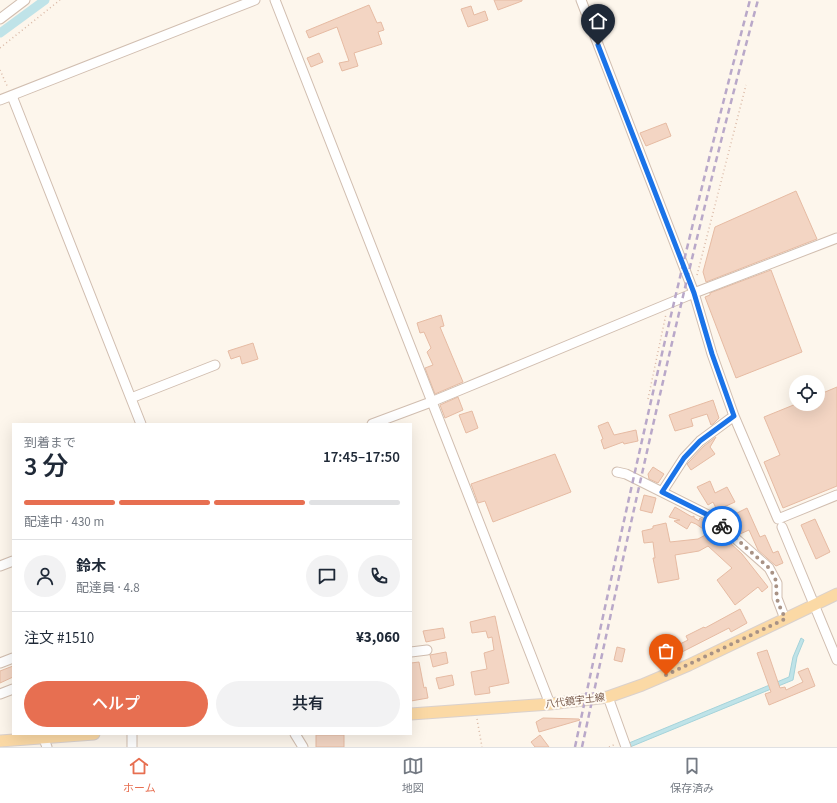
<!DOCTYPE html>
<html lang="ja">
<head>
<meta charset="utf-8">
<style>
  body { margin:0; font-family:"Source Sans 3","Noto Sans JP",sans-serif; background:#f2f2f3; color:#1f2937; height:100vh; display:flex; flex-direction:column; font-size:15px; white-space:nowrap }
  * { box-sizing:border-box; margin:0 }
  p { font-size:13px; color:#747a83 }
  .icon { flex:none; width:22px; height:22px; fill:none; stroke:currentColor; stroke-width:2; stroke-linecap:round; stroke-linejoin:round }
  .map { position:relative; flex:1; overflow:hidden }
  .drawer { position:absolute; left:12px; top:423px; width:400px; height:312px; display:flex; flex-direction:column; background:#fff; border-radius:0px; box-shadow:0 4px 16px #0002 }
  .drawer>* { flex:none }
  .tools { position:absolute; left:789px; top:375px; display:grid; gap:8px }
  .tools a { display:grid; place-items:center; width:36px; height:36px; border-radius:50%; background:#fff; box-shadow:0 4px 16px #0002; font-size:20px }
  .pin { position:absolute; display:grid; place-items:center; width:34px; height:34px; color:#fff; margin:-41px -17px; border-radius:50% 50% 50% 0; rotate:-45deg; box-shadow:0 0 4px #0007 }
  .pin .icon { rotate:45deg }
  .courier { position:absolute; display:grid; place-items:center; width:40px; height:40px; margin:-20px; border:3px solid #1a73e8; border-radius:50%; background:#fff; color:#222; box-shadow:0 1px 5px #0007 }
  .overview em { font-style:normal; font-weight:600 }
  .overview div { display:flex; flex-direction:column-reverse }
  .overview { display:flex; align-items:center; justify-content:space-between; height:68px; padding:0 12px }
  h1 { font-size:26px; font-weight:600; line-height:30px }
  .bar { display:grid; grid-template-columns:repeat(4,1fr); gap:6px 4px; align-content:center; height:48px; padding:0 12px }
  .bar i { height:5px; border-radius:3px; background:#e0e1e3 }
  .bar .active { background:#e76f51 }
  .bar p { grid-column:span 4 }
  .line { display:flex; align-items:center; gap:10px; padding:0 12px; border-top:1px solid #e0e1e3 }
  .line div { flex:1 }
  .round { display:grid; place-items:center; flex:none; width:42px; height:42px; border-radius:21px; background:#f2f2f3 }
  .primary-button { display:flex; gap:8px; margin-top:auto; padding:8px 12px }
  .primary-button a { flex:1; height:46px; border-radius:24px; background:#e76f51; color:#fff; font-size:16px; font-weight:600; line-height:46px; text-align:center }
  .primary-button a+a { background:#f2f2f3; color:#1f2937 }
  .tabs { display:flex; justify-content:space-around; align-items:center; height:56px; border-top:1px solid #e0e1e3; background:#fff; font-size:11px; color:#747a83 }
  .tabs a { display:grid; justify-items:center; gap:2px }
  .tabs .active { color:#e76f51 }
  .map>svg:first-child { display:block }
  .water { fill:#bfe3e8; stroke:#a5d3da }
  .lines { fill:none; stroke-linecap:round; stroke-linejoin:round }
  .canal { stroke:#bfe3e8; stroke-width:9 }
  .building { fill:#f3d5c3; stroke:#e6bba3 }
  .minor-casing { stroke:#d1beb0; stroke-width:11 }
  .major-casing { stroke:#dad1cd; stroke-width:13 }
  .path { stroke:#d9b8a5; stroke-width:1.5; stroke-dasharray:1 3; stroke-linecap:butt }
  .minor { stroke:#fff; stroke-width:9 }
  .major { stroke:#fbd9a5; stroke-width:11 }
  .rail { stroke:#b9a8c9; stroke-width:2.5; stroke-dasharray:6 4; stroke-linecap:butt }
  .done { stroke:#a89285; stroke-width:4; stroke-dasharray:0 7.2 }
  .route { stroke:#1a73e8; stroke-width:5 }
  .labels { text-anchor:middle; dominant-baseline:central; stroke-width:4; stroke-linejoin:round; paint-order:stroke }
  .street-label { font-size:10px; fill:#7a5c4d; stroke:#fffaf3 }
</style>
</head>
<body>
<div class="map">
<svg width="837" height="747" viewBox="0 0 837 747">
  <rect width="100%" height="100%" fill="#fdf6ec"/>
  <path class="water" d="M 801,638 L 804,640 L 797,657 L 793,680 L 630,747 L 629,743 L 789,677 L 793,657 Z"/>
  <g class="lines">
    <path class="canal" d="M 0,33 L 45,0"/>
  </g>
  <path class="building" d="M 494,0 L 522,0 L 522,1 L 498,10 Z
    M 369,5 L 377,23 L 381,22 L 384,30 L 378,32 L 382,44 L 354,53 L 358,66 L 342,71 L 339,63 L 349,61 L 337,27 L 309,38 L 306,31 Z
    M 471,6 L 474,15 L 485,11 L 488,20 L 468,27 L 461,9 Z
    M 606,8 L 614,26 L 601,31 L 593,13 Z
    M 319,53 L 323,62 L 311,67 L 307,58 Z
    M 666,123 L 671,136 L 646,146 L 640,133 Z
    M 796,191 L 817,239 L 706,282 L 703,272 L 715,227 Z
    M 771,270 L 802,352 L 736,378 L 705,297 L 710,295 L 710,293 Z
    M 441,315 L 444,326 L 440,327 L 463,382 L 435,394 L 425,368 L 433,365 L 427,352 L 431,348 L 424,332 L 420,333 L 417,323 Z
    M 253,343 L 258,359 L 242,364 L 240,356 L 231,359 L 228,351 Z
    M 837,387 L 837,486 L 783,508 L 764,462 L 780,455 L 764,417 L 796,404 L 818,404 L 818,395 Z
    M 458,397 L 463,410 L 445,418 L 440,405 Z
    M 713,400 L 719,418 L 713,424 L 711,425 L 707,414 L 691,419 L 693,426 L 675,431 L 669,415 Z
    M 472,411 L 478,428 L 466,433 L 459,415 Z
    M 608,422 L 614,435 L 636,430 L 638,441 L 624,444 L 623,442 L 604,449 L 601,440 L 603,439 L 598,426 Z
    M 716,437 L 710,447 L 715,454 L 691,470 L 687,464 L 689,462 L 704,446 Z
    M 555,454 L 571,492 L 493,522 L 485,501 L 478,503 L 471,484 Z
    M 653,467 L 664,474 L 658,483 L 649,479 L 648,474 Z
    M 710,481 L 715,493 L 727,487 L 735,502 L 717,510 L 713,502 L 708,505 L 697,487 Z
    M 644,495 L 656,498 L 652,513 L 640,510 Z
    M 675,507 L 692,517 L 694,516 L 694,518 L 699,521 L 700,518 L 714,528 L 742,554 L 768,587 L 762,592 L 758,587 L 735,605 L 717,580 L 732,568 L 708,546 L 699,551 L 675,555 L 679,579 L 658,583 L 653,558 L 655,558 L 653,542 L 644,543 L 642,531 L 651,529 L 653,528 L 653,526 L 666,523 L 670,542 L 698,539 L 709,533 L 696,524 L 691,522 L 687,529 L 674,521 L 680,520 L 669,517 Z
    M 747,508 L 760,537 L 765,535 L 773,553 L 778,551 L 783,563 L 776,566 L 758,550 L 749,530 L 740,534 L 728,523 L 737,513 Z
    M 815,519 L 830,552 L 816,559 L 801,525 Z
    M 740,609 L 747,623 L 731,632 L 729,628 L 680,653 L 676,646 L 688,640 L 686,636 L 704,627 L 705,628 Z
    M 495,616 L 509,683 L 489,687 L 490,693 L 475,695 L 471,672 L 487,669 L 484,653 L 494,650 L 492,637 L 488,638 L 486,631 L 472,633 L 470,622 Z
    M 443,628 L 445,638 L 426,642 L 423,631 Z
    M 617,647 L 625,649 L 622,662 L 614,660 Z
    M 767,650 L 780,688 L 785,687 L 786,690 L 803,682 L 798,672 L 808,668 L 815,686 L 769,705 L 765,694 L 771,692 L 757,653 Z
    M 446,652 L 448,663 L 433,667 L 430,655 Z
    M 663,652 L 666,660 L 656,664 L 653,656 Z
    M 419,662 L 424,688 L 426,687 L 428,698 L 411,701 L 411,663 Z
    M 13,666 L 13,677 L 0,683 L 0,671 Z
    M 452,675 L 454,685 L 439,689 L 436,678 Z
    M 543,718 L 579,719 L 580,720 L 539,732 L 536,722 Z
    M 316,735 L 344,735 L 344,747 L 316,747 Z
    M 540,735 L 549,747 L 535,747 L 531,742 Z"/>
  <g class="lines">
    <g class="minor-casing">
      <path id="minor" d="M 275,0 L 550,704
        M 581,0 L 694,293 L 712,354 L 734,416 L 778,519 L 837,495
        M 0,19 L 25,0
        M 12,96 L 141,424
        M 0,100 L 255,0
        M 131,398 L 215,365
        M 372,424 L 431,402 L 694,293 L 837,238
        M 617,472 L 626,474 L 710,516 L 769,568 L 777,583 L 777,598 L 785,619
        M 662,492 L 684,458 L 700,441 L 734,416
        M 782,527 L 837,660
        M 0,566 L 13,561
        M 411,652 L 427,650
        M 0,663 L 13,658
        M 0,694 L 13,689
        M 608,697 L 626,747
        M 42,734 L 47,747
        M 132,734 L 132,747
        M 295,734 L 303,747"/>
    </g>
    <g class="major-casing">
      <path id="major" d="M 411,714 L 550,704 L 608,697 L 642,685 L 689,665 L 837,594
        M 0,741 L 94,734"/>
    </g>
    <path class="path" d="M 0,48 L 60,0
      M 0,70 L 8,88
      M 697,275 L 746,85
      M 648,399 L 666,314
      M 477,719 L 482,747
      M 609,747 L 616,744"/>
    <use href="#minor" class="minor"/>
    <use href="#major" class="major"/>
    <path class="rail" d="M 575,747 C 628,497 684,247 750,0
      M 582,747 C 636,497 691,247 758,0"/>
  </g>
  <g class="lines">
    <path class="done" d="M 666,675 L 785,619 C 783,612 778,605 777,598 C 775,582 779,582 769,568 L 722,526"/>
    <path class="route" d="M 598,45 L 694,293 L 712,354 L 734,416 L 700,441 L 684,458 L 662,492 L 710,516 L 722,526"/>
  </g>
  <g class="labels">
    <g class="street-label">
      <text transform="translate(575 701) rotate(-7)">八代鏡宇土線</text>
    </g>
  </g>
</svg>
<div class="tools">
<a><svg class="icon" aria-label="locate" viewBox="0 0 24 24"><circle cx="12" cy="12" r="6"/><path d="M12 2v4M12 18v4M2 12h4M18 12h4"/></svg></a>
</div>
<div class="pin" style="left:666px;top:675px;background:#ea580c"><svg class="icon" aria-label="bag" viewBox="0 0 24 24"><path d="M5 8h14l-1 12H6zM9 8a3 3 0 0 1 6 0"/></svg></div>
<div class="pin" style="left:598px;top:45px;background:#1f2937"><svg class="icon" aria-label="home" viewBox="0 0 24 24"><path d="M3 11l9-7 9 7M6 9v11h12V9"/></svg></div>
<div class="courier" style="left:722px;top:526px"><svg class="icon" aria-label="bike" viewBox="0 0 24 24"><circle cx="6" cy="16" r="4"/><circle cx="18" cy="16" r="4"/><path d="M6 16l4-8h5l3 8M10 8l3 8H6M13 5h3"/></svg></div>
<section class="drawer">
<div class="overview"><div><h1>3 分</h1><p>到着まで</p></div><em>17:45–17:50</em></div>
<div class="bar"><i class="active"></i><i class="active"></i><i class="active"></i><i></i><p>配達中 · 430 m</p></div>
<div class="line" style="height:72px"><a class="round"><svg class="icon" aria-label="person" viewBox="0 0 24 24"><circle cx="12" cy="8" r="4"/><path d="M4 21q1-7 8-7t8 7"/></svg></a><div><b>鈴木</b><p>配達員 · 4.8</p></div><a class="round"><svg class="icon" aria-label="chat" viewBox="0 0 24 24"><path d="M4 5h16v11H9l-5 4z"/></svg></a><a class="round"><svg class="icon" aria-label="phone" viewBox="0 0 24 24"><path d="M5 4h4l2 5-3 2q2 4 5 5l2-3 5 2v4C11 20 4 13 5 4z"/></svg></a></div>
<div class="line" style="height:52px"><div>注文 #1510</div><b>¥3,060</b></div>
<div class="primary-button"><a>ヘルプ</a><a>共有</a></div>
</section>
</div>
<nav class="tabs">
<a class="active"><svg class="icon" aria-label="home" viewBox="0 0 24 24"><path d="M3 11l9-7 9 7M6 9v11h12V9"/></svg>ホーム</a>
<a><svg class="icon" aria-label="map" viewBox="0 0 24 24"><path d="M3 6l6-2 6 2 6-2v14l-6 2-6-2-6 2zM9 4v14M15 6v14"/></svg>地図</a>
<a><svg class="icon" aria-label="saved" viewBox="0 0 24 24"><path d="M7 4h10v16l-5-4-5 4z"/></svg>保存済み</a>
</nav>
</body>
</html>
